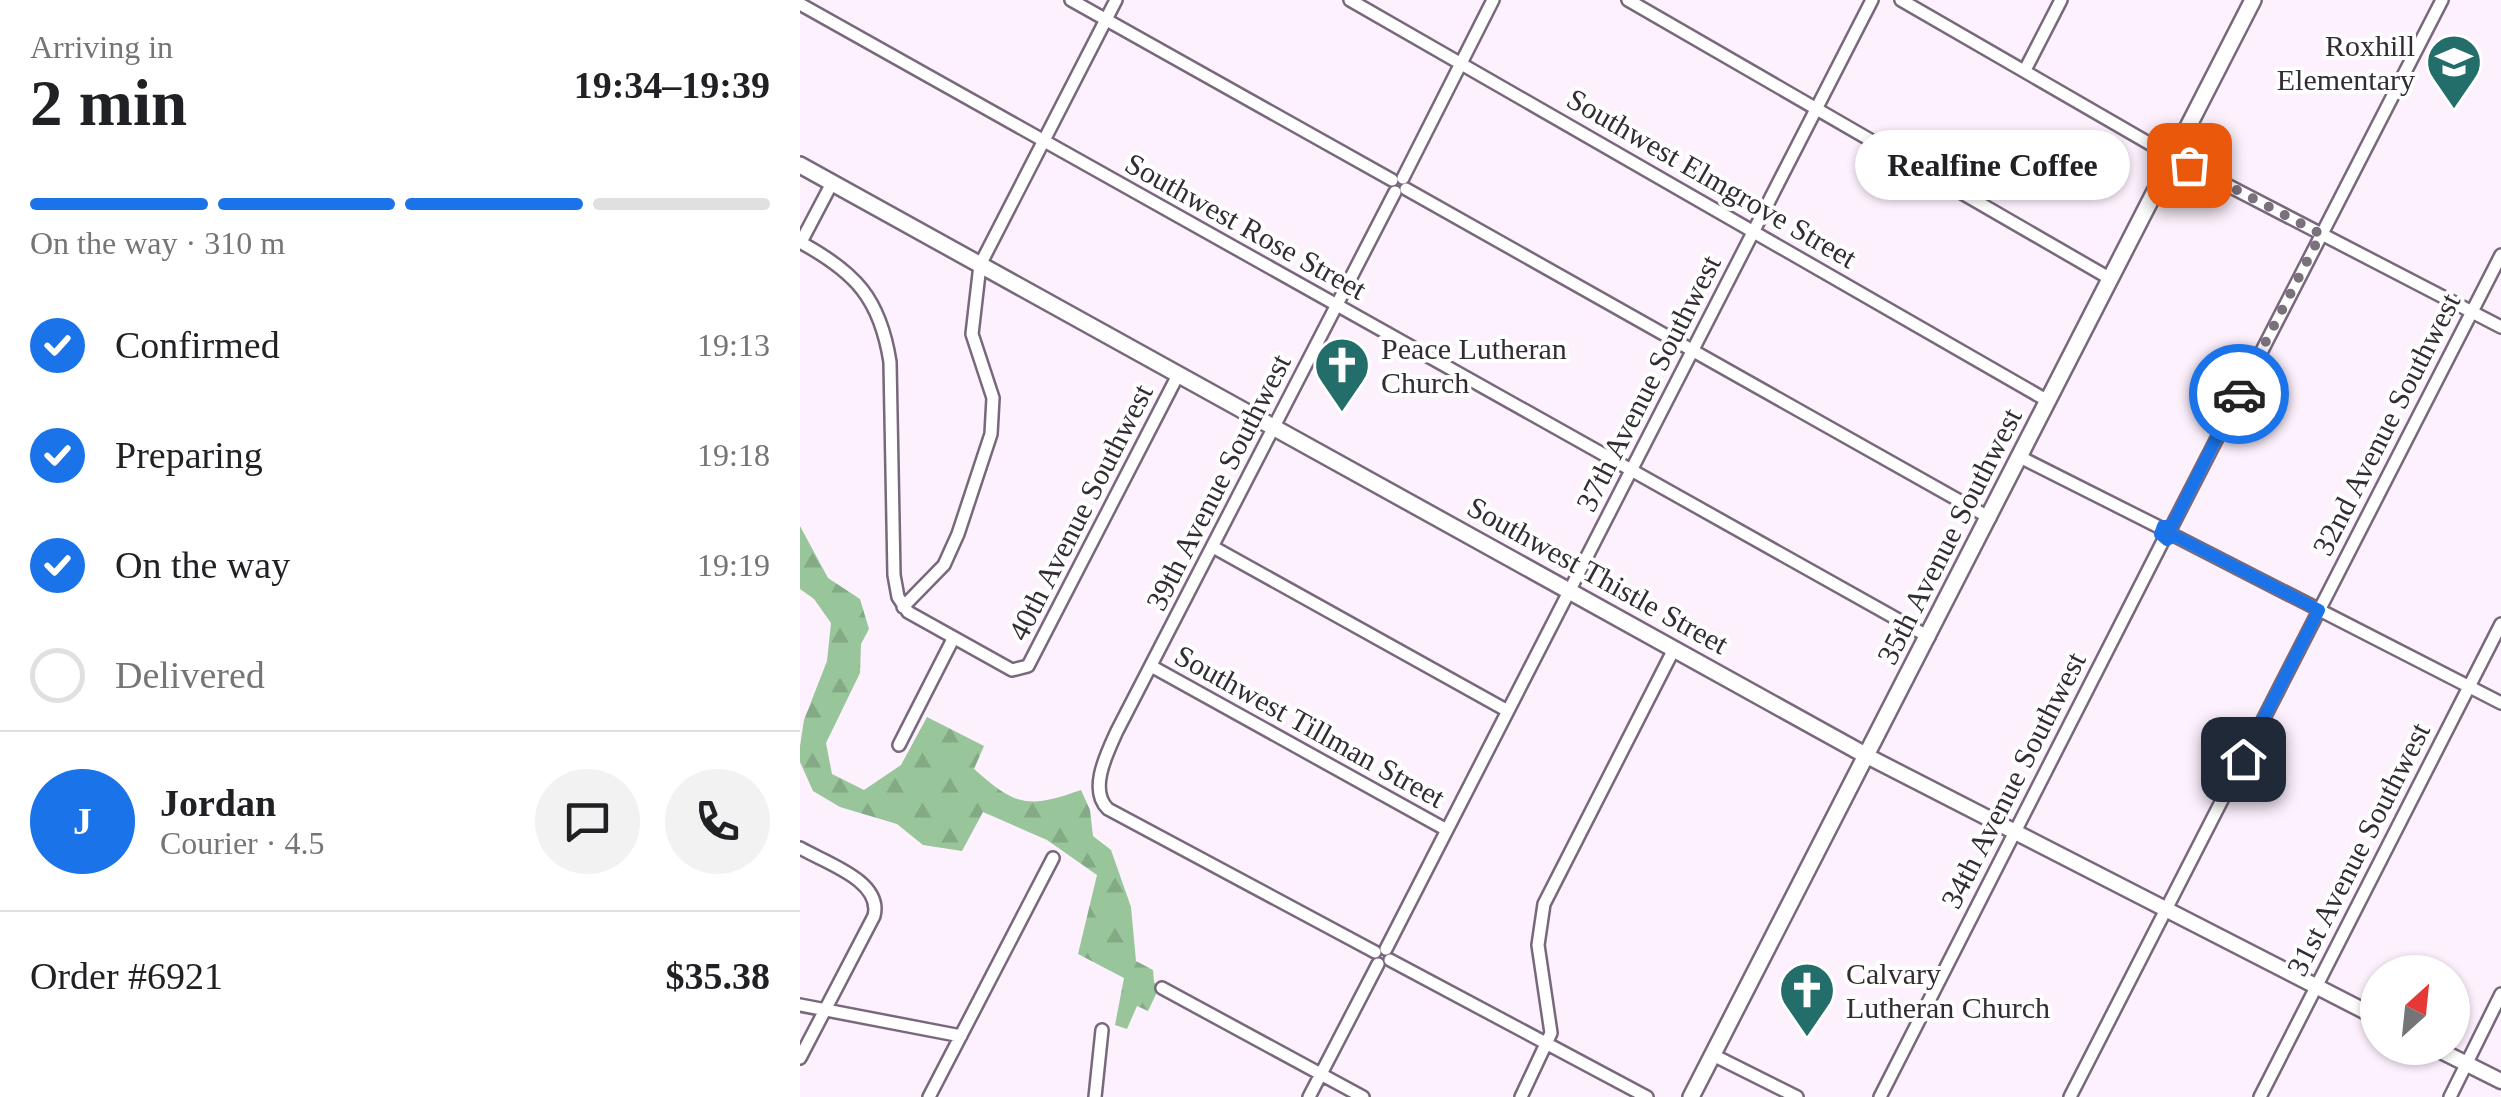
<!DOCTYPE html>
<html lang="en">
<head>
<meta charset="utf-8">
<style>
  body { margin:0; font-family:"Times New Roman",serif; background:#f2f2f2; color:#202124; height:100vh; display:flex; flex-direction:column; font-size:38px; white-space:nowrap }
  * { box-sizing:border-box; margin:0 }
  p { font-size:32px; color:#757577 }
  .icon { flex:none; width:55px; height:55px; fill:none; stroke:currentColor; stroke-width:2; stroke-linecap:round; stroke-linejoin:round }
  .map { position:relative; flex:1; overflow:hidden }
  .panel { display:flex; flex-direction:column; background:#fff; width:800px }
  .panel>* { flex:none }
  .needle { width:65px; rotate:27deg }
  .fabs { position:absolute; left:1560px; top:955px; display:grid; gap:20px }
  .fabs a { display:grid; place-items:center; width:110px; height:110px; border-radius:50%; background:#fff; box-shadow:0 2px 8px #0004; font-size:50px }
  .pin { position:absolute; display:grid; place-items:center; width:85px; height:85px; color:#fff; margin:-42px; border-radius:20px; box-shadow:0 5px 15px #0006 }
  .courier { position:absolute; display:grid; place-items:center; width:100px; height:100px; margin:-50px; border:8px solid #1a73e8; border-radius:50%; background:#fff; color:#222; box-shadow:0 2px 12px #0007 }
  .bubble { position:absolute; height:70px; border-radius:35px; background:#fff; box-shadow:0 2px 8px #0004; font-size:32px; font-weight:700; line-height:70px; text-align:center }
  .headline em { font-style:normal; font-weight:700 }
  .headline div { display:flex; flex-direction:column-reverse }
  .headline { display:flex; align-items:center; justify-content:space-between; height:170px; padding:0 30px }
  h1 { font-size:65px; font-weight:700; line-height:75px }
  .bar { display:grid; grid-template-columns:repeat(4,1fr); gap:15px 10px; align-content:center; height:120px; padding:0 30px }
  .bar i { height:12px; border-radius:8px; background:#e0e0e0 }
  .bar .current { background:#1a73e8 }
  .bar p { grid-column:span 4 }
  .line { display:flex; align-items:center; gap:25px; padding:0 30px; border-top:2px solid #e0e0e0 }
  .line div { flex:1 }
  .round { display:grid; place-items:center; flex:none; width:105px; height:105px; border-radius:52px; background:#f2f2f2 }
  ol { padding:0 30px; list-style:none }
  li { display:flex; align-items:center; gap:30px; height:110px }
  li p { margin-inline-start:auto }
  li .icon { padding:10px; border-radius:50%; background:#1a73e8; color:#fff; stroke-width:4 }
  li:last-child { color:#757577 }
  li i { width:55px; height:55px; border:5px solid #e0e0e0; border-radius:50% }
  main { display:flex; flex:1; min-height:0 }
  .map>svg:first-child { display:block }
  .forest { fill:url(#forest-firs) }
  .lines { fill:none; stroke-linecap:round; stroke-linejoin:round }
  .minor-casing { stroke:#78687b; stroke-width:16 }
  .tertiary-casing { stroke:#78687b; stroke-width:19 }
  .secondary-casing { stroke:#78687b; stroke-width:20 }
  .minor { stroke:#fff; stroke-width:11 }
  .tertiary { stroke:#fff; stroke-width:14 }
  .secondary { stroke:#fff; stroke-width:15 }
  .done { stroke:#7a717b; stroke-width:10; stroke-dasharray:0 18 }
  .route { stroke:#1a73e8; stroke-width:12 }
  .labels { text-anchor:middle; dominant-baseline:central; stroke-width:8; stroke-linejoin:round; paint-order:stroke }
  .poi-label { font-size:30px; fill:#332c34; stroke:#fff; text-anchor:start }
  .street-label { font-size:30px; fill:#332c34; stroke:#fff }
</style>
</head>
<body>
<main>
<section class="panel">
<div class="headline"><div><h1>2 min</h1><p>Arriving in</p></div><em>19:34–19:39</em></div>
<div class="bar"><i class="current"></i><i class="current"></i><i class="current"></i><i></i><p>On the way · 310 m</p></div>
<ol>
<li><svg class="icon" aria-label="check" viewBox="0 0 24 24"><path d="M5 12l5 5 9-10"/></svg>Confirmed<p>19:13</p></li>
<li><svg class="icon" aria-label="check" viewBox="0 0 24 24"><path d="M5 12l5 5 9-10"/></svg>Preparing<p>19:18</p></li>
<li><svg class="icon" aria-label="check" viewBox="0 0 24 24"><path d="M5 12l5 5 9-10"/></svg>On the way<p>19:19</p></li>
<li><i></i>Delivered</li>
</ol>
<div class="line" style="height:180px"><b class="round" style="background:#1a73e8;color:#fff">J</b><div><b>Jordan</b><p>Courier · 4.5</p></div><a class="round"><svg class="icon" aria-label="chat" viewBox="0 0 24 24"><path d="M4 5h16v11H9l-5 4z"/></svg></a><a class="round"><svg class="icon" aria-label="phone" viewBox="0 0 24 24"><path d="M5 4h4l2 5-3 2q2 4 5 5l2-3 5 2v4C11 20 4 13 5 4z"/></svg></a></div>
<div class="line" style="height:130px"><div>Order #6921</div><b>$35.38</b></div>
</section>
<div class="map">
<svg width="1701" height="1097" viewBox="0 0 1701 1097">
  <defs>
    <pattern id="forest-firs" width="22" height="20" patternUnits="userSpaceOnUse" patternTransform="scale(2.5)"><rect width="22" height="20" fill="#98c59a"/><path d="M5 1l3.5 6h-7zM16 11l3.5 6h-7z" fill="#83a985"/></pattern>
  </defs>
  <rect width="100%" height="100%" fill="#fdf1fe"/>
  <path class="forest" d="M 0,526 L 28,578 L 60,599 L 69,629 L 61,644 L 60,673 L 26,743 L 32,774 L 64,790 L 101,765 L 127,717 L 184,746 L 174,769 C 216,806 227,809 281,790 L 290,810 L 293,836 L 311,850 L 331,907 L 336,961 L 353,970 L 354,982 L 359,988 L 348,1011 L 337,1006 L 327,1029 L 315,1025 L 324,978 L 278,954 L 297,875 L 247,840 L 183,812 L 162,851 L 123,845 L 97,824 L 40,807 L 13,791 L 0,762 L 0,746 L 4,720 L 27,661 L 31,623 L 14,599 L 0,589 Z"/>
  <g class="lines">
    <g class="minor-casing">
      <path id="minor" d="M 271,0 L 592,180
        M 550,0 L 1248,401
        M 828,0 L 1309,278
        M 1101,0 L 1371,156 L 1701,327
        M 0,4 L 1129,637
        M 1225,70 L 1261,0
        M 603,178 L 693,0
        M 606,189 L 1190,518
        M 0,242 C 55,272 80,298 90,362 L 94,575 L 98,597 L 108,612 L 212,670 L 228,666 L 378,375
        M 1,242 L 32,183
        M 1220,457 L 1361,528
        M 1372,526 L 1642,0
        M 1375,536 L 1701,703
        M 413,547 L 706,710
        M 103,607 L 144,565 L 158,534 L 191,434 L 193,398 L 172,334 L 180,265 L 316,0
        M 351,666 L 645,829
        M 99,745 L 153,639
        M 0,848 C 26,863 83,881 74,916 L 0,1058
        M 586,949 L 1072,0
        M 575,952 L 308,809 C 288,790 307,753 317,731 L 595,192
        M 590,960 L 847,1097
        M 362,988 L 563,1097
        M 0,1005 L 161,1036
        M 913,1055 L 997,1097
        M 129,1097 L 253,858
        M 295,1097 L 302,1030
        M 509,1097 L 578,964
        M 721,1097 L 751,1033 L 738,945 L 744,904 L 874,649
        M 1080,1097 L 1364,539
        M 1270,1097 L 1701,255
        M 1460,1097 L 1701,624
        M 1650,1097 L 1701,994"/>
    </g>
    <g class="tertiary-casing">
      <path id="tertiary" d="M 1067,756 L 1578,1018
        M 1635,1048 L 1701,1081"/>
    </g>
    <g class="secondary-casing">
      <path id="secondary" d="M 0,165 L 1067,756
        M 891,1097 L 1453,0"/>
    </g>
    <use href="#minor" class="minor"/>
    <use href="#tertiary" class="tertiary"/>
    <use href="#secondary" class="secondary"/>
  </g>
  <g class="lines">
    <path class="done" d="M 1389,165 L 1521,234 L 1439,394"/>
    <path class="route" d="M 1439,394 L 1372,526 L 1363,526 L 1360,534 L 1367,540 L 1375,536 L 1381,539 L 1519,610 L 1443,759"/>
  </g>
  <defs>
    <g id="school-pin" transform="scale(2.875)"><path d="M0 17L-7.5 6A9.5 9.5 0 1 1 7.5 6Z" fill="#236e6a" stroke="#fff"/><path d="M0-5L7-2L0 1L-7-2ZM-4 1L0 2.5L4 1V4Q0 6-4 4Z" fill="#fff"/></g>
    <g id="church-pin" transform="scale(2.875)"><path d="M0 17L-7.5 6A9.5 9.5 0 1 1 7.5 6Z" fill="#236e6a" stroke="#fff"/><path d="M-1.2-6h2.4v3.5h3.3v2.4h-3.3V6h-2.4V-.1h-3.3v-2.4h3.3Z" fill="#fff"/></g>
  </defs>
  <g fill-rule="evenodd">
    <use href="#school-pin" x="1654" y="62"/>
    <use href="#church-pin" x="542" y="365"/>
    <use href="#church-pin" x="1007" y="990"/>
  </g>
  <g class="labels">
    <g class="poi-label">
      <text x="1615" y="45" text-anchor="end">Roxhill<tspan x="1615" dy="34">Elementary</tspan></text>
      <text x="581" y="348">Peace Lutheran<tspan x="581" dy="34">Church</tspan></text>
      <text x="1046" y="973">Calvary<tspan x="1046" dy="34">Lutheran Church</tspan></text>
    </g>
    <g class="street-label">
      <text transform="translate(912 178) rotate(30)">Southwest Elmgrove Street</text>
      <text transform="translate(446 226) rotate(29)">Southwest Rose Street</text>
      <text transform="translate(848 383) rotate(-63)">37th Avenue Southwest</text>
      <text transform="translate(1586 424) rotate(-63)">32nd Avenue Southwest</text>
      <text transform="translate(418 482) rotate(-63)">39th Avenue Southwest</text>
      <text transform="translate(280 512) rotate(-63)">40th Avenue Southwest</text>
      <text transform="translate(1149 536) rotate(-63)">35th Avenue Southwest</text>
      <text transform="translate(798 575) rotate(29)">Southwest Thistle Street</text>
      <text transform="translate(510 726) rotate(29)">Southwest Tillman Street</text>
      <text transform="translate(1213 780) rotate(-63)">34th Avenue Southwest</text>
      <text transform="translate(1558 849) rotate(-63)">31st Avenue Southwest</text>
    </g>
  </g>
</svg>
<div class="fabs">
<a><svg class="needle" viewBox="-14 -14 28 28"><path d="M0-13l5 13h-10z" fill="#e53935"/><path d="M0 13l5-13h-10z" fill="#757577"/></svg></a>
</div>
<div class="pin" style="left:1389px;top:165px;background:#ea580c"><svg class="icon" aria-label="bag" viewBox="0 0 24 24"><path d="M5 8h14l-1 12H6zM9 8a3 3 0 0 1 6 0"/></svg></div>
<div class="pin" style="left:1443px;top:759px;background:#1f2937"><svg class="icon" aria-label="home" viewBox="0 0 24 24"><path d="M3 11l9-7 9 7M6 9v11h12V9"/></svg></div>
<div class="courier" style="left:1439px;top:394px"><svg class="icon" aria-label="car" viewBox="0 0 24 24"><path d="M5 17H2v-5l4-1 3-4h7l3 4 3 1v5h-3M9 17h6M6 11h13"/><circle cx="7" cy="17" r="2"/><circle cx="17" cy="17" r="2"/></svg></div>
<div class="bubble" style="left:1055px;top:130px;width:275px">Realfine Coffee</div>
</div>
</main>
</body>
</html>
